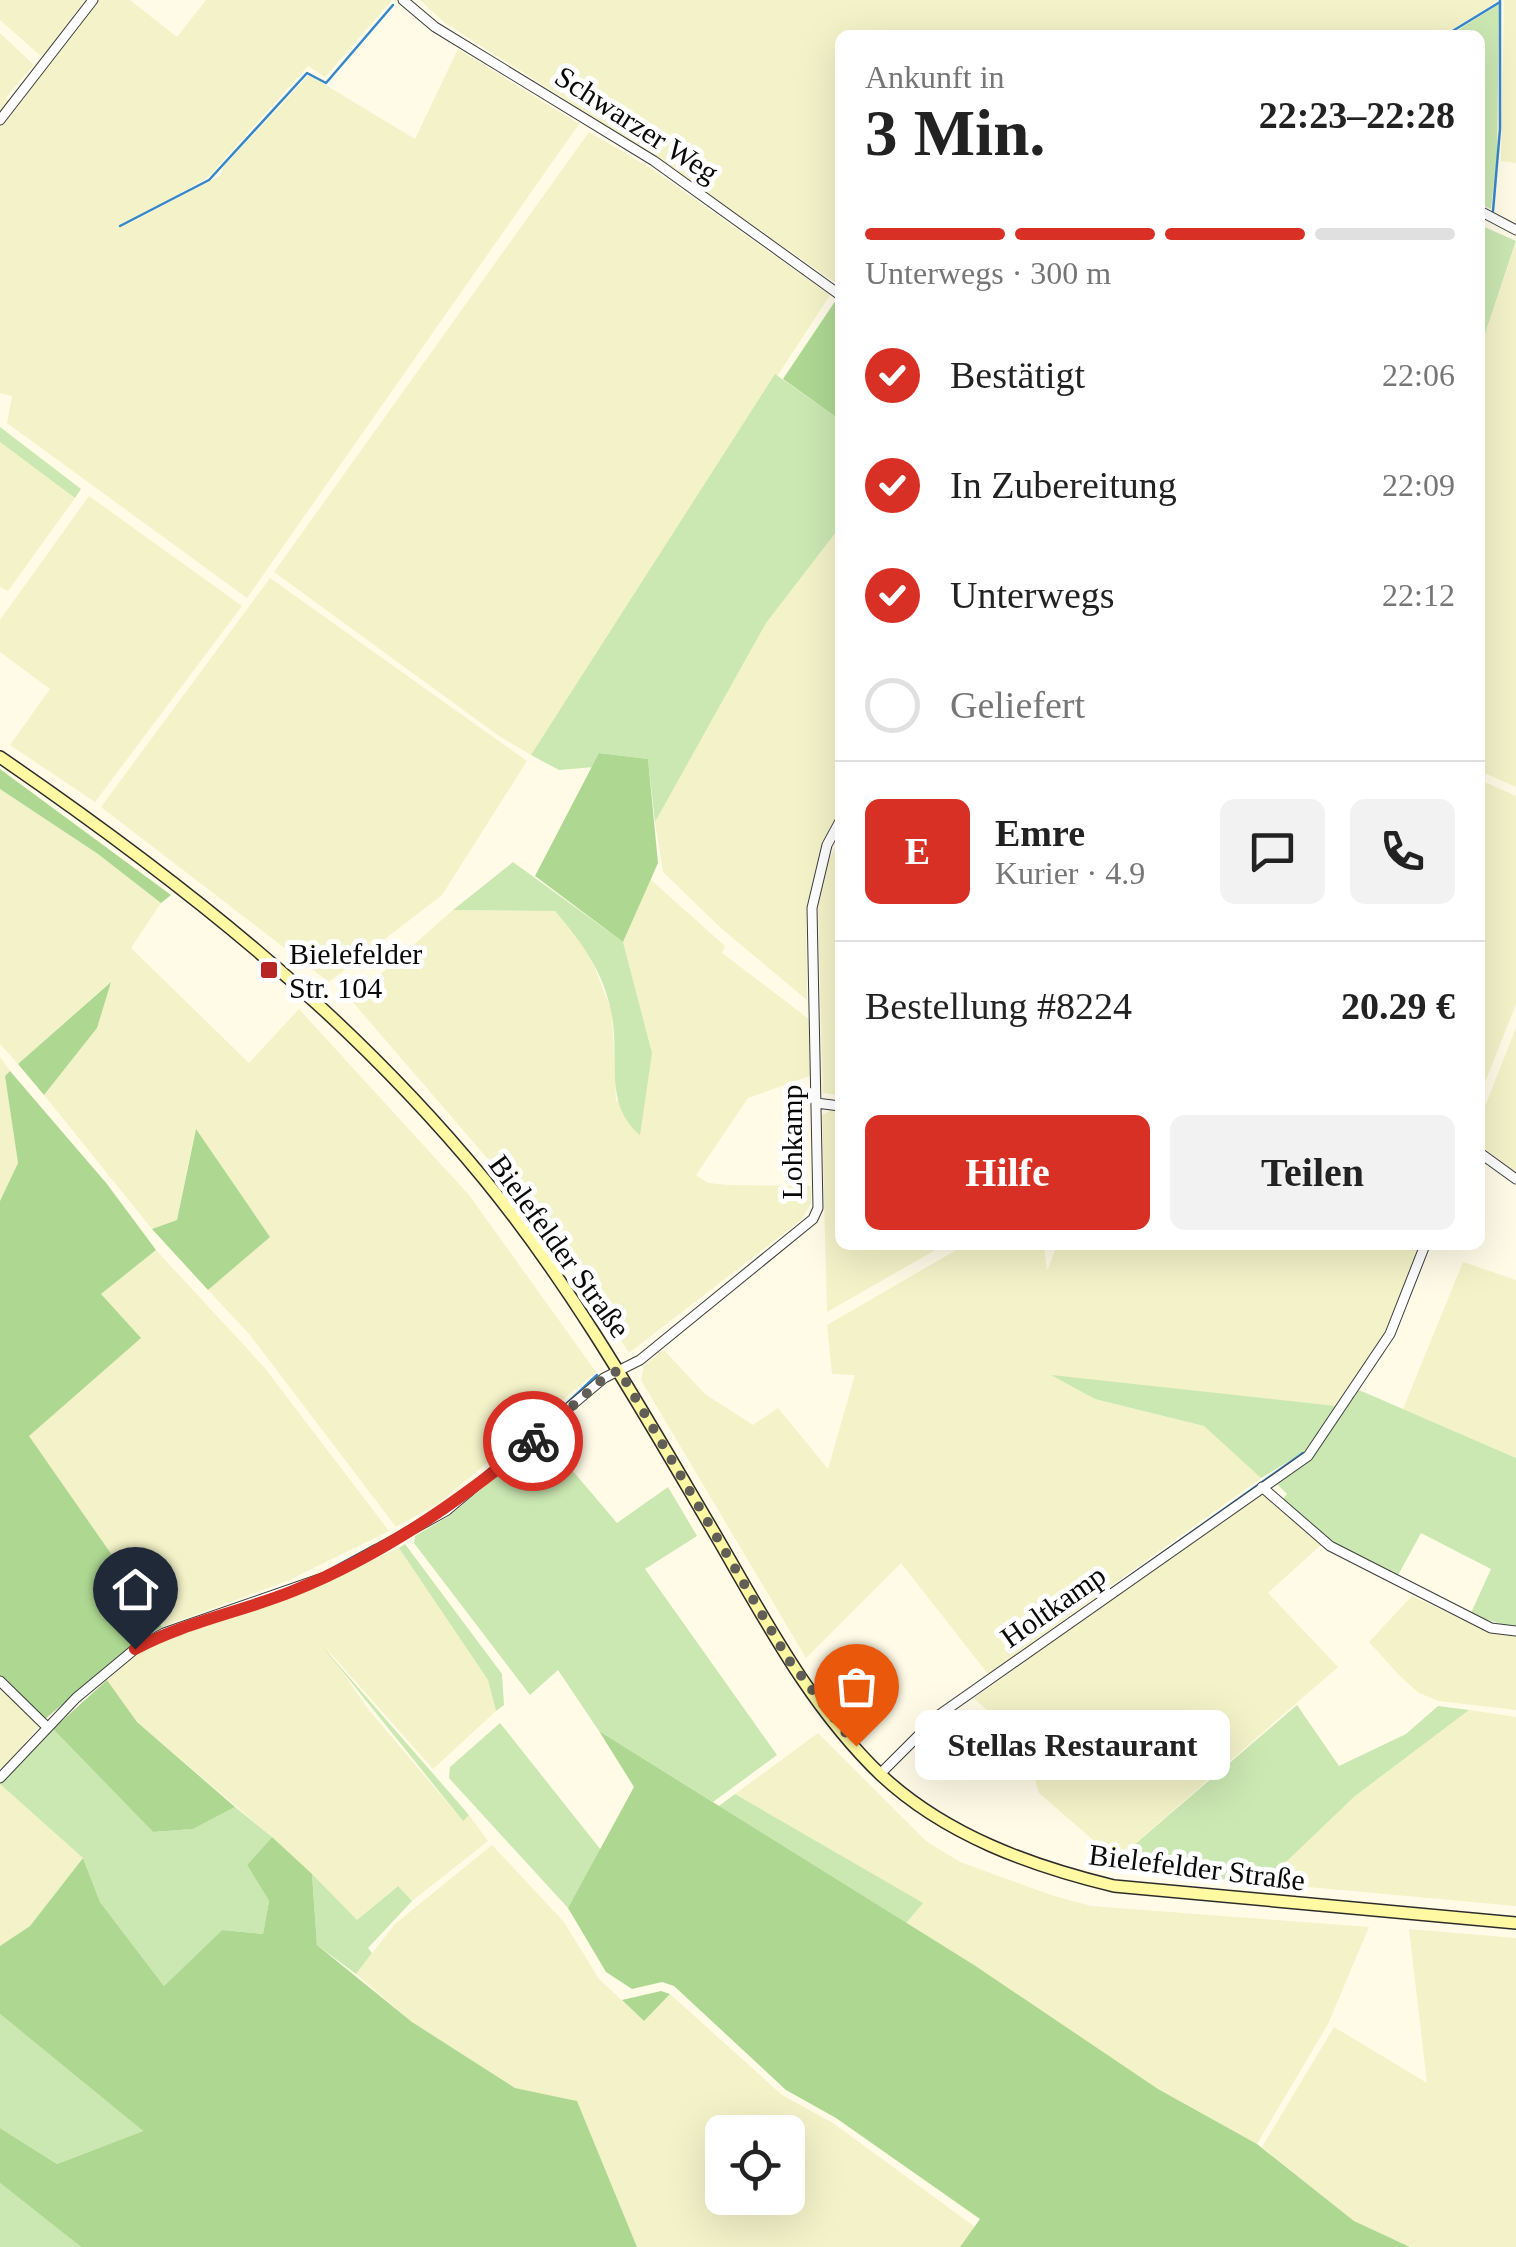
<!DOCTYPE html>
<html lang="de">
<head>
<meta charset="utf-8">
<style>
  body { margin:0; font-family:Georgia,serif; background:#f2f2f2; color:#222; height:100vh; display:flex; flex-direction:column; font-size:38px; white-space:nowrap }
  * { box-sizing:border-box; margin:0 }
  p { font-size:32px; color:#767676 }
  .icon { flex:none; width:55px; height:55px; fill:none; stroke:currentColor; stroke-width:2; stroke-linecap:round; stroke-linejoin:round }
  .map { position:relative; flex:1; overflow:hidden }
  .drawer { position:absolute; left:835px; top:30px; width:650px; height:1220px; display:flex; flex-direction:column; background:#fff; border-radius:15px; box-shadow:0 10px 40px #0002 }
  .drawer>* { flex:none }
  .fabs { position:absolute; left:705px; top:2115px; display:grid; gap:20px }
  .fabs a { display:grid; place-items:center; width:100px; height:100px; border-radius:15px; background:#fff; box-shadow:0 10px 40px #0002; font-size:50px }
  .pin { position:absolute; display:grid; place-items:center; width:85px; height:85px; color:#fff; margin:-102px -42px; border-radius:50% 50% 50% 0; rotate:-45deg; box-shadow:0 0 10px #0007 }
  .pin .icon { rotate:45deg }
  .courier { position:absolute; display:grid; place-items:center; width:100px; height:100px; margin:-50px; border:8px solid #d93025; border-radius:50%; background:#fff; color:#222; box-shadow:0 2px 12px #0007 }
  .bubble { position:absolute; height:70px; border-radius:15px; background:#fff; box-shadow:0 10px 40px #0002; font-size:32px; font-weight:700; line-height:70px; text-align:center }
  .headline em { font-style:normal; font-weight:700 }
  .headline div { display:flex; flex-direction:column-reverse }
  .headline { display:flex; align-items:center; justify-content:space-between; height:170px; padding:0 30px }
  h1 { font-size:65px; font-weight:700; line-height:75px }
  .bar { display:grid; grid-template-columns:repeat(4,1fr); gap:15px 10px; align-content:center; height:120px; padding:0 30px }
  .bar i { height:12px; border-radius:8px; background:#e0e0e0 }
  .bar .active { background:#d93025 }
  .bar p { grid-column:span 4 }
  .line { display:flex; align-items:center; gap:25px; padding:0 30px; border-top:2px solid #e0e0e0 }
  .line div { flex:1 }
  .round { display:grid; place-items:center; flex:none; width:105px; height:105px; border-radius:15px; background:#f2f2f2 }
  ol { padding:0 30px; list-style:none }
  li { display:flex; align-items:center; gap:30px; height:110px }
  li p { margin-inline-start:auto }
  li .icon { padding:10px; border-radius:50%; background:#d93025; color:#fff; stroke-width:4 }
  li:last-child { color:#767676 }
  li i { width:55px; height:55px; border:5px solid #e0e0e0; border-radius:50% }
  .primary-button { display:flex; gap:20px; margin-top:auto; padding:20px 30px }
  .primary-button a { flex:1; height:115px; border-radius:15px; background:#d93025; color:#fff; font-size:40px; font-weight:700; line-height:115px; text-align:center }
  .primary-button a+a { background:#f2f2f2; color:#222 }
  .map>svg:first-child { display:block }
  .farmland { fill:#f3f2c8; fill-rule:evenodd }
  .green { fill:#cbe7b2 }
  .forest { fill:#aed892 }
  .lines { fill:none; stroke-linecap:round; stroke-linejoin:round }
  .stream { stroke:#3587cb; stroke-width:2.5 }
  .minor-casing { stroke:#3d3d3d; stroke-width:11 }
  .secondary-casing { stroke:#2c2c2c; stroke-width:14 }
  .minor { stroke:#fff; stroke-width:9 }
  .secondary { stroke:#fef9a2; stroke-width:11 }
  .done { stroke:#605e57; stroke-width:10; stroke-dasharray:0 18 }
  .route { stroke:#d93025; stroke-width:12 }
  .poi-dot { fill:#b72525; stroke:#fff; stroke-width:4 }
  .labels { text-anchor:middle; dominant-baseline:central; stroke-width:10; stroke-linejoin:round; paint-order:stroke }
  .street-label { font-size:30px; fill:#0a0a0a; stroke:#fff }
  .poi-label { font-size:30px; fill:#0a0a0a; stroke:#fff; text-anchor:start }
</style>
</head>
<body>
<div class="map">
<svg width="1516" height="2247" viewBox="0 0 1516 2247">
  <rect width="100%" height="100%" fill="#fffbe7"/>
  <path class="farmland" d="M 0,0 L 85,0 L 42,57 L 0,20 Z
    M 98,0 L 130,0 L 177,37 L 206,0 L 392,0 L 325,77 L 308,66 L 208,177 L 119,229 L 221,175 L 224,166 L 309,75 L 415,139 L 458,49 L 579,124 L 247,598 L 7,423 L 12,396 L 0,393 L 0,33 L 34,65 L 5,98 L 16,107 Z
    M 420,0 L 1496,0 L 1496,2 L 1443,35 L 840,35 L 840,286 L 654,156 L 445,23 Z
    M 1504,0 L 1516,0 L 1516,163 L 1501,161 Z
    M 589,132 L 652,169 L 830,295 L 531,755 L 499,736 L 274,572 Z
    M 1516,243 L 1516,787 L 1480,771 L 1480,349 Z
    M 0,442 L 75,498 L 8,591 L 0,587 Z
    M 89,496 L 242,606 L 95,802 L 10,745 L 50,689 L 0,652 L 0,620 Z
    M 840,527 L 840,813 L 824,843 L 806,908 L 807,1000 L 722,929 L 663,872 L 655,822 L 766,623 Z
    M 270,578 L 527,761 L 442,895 L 329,982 L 101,807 Z
    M 1480,780 L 1516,796 L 1516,1004 L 1480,1095 Z
    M 0,789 L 98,854 L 161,903 L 131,948 L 249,1063 L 299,1009 L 469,1195 L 596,1372 L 439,1503 L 396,1527 L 250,1335 L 208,1290 L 270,1237 L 195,1131 L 177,1220 L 152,1229 L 44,1095 L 97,1028 L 109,983 L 18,1064 L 0,1044 Z
    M 840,836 L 840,1095 L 823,1093 L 818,908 L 825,869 Z
    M 650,879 L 725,946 L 722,953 L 809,1019 L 810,1076 L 748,1098 L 696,1175 L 708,1183 L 729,1185 L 811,1186 L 811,1203 L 801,1220 L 629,1353 L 585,1282 L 530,1208 L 351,1000 L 453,910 L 555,911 L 587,948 L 612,1012 L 616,1102 L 652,1053 L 623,942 Z
    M 1516,1028 L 1516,1172 L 1480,1145 L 1480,1119 Z
    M 0,1057 L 10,1071 L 5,1076 L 18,1163 L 0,1201 Z
    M 835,1109 L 840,1110 L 840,1245 L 944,1245 L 827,1312 L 822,1115 Z
    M 965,1245 L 1044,1245 L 1047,1271 L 1057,1245 L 1420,1245 L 1386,1333 L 1336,1406 L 1054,1376 L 1095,1399 L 1204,1426 L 1261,1478 L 988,1674 L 901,1563 L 806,1658 L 641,1380 L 644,1365 L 664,1350 L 705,1394 L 753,1425 L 778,1408 L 828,1469 L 855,1375 L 832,1374 L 827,1325 Z
    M 156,1250 L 264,1367 L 389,1531 L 287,1581 L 162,1627 L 28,1436 L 140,1338 L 101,1294 Z
    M 1463,1262 L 1516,1280 L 1516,1458 L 1403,1409 Z
    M 1258,1495 L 1267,1496 L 1322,1544 L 1268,1593 L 1338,1667 L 1116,1860 L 1039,1793 L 1026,1748 L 974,1698 Z
    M 399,1548 L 488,1680 L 496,1711 L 433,1769 L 325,1647 L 368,1709 L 462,1820 L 469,1815 L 488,1841 L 412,1901 L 397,1886 L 357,1920 L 272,1837 L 137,1722 L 107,1680 L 137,1655 L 167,1639 L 291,1598 Z
    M 1412,1596 L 1489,1632 L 1516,1635 L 1516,1710 L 1439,1701 L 1419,1693 L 1400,1676 L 1369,1642 Z
    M 0,1686 L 40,1725 L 3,1769 L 0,1767 Z
    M 1469,1710 L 1516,1717 L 1516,1906 L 1264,1883 L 1355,1796 Z
    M 818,1733 L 926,1841 L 960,1862 L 1051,1895 L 1091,1906 L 1369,1927 L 1328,2024 L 1257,2144 L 1158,2089 L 906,1923 L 922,1903 L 735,1794 Z
    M 0,1784 L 83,1858 L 30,1926 L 0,1946 Z
    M 492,1845 L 564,1922 L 599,1979 L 644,2021 L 670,1994 L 782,2095 L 833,2123 L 975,2227 L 960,2247 L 637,2247 L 577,2101 L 515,2088 L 412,2022 L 356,1974 L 395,1924 ZM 722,2132 L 788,2132 L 788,2198 L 722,2198 Z
    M 1409,1929 L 1516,1938 L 1516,2247 L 1410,2247 L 1354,2221 L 1262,2147 L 1334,2027 L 1427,2083 Z"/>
  <path class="green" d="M 1499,4 L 1497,157 L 1491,209 L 1480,204 L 1480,35 L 1450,35 Z
    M 1480,225 L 1516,241 L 1480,349 Z
    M 775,374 L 840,420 L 840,527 L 766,623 L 655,822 L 648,759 L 600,753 L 594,767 L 559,770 L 531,755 Z
    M 0,427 L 81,489 L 75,498 L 0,442 Z
    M 513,862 L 623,942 L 652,1053 L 640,1135 C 602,1103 621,1055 611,1011 C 603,971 581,941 555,911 L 453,910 Z
    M 1051,1375 L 1336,1406 L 1304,1452 L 1261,1478 L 1204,1426 L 1095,1399 Z
    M 1359,1390 L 1516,1458 L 1516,1628 L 1470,1615 L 1491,1569 L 1421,1533 L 1396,1579 L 1332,1544 L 1282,1500 L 1287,1494 L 1277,1484 L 1312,1458 Z
    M 544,1437 L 617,1523 L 668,1487 L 697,1536 L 645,1569 L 777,1755 L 713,1802 L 599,1731 L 558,1670 L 530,1695 L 414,1543 L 415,1536 L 449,1516 Z
    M 405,1544 L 502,1674 L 504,1705 L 496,1711 L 488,1680 L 399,1548 Z
    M 322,1646 L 469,1815 L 463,1821 Z
    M 1297,1705 L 1339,1766 L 1406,1734 L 1438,1706 L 1469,1710 L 1355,1796 L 1264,1883 L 1106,1869 Z
    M 500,1723 L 601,1850 L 568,1908 L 449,1778 L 450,1767 Z
    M 53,1729 L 153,1832 L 193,1829 L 235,1807 L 272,1837 L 247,1865 L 269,1901 L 263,1934 L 222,1930 L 164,1986 L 100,1902 L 83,1858 L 0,1784 Z
    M 735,1794 L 923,1903 L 906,1923 L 719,1806 Z
    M 312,1874 L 357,1920 L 398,1886 L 412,1901 L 368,1948 L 372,1953 L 356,1974 L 317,1945 Z
    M 0,2014 L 143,2131 L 57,2164 L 0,2128 Z
    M 0,2183 L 81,2247 L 0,2247 Z"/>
  <path class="forest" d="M 838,297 L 840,300 L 840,420 L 783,379 Z
    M 599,753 L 648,759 L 658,863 L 623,942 L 535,876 Z
    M 0,769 L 171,895 L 161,903 L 98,854 L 0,789 Z
    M 111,982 L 97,1028 L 44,1095 L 18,1064 Z
    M 10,1071 L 107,1184 L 156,1250 L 101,1294 L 141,1338 L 29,1436 L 162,1627 L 132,1645 L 44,1720 L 0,1676 L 0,1201 L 18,1163 L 5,1076 Z
    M 196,1129 L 270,1237 L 208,1290 L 152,1229 L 177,1220 Z
    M 107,1680 L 137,1722 L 235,1807 L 193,1829 L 153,1832 L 53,1729 Z
    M 599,1731 L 974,1965 L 1158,2089 L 1257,2144 L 1354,2221 L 1410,2247 L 960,2247 L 980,2219 L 836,2118 L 786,2090 L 674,1986 L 662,1982 L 632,1989 L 606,1972 L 568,1908 L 634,1787 Z
    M 272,1837 L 312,1874 L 317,1945 L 412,2022 L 515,2088 L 577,2101 L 637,2247 L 81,2247 L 0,2183 L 0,2128 L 57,2164 L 143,2131 L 0,2014 L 0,1946 L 30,1926 L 83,1858 L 100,1902 L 164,1986 L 222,1930 L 263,1934 L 269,1901 L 247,1865 Z
    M 661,1991 L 670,1994 L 644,2021 L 622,2000 Z"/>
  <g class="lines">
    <path class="stream" d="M 1446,35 L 1500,2
      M 1493,211 L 1500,129 L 1500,1
      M 120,226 L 209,180 L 307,73 L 326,83 L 393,5
      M 562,1408 L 597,1375
      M 402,1530 L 456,1497
      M 325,1572 L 375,1545
      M 1106,1593 L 1303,1453"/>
    <g class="minor-casing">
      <path id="minor" d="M 403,0 L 435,27 L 654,161 L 840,295
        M 0,120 L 93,0
        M 1480,211 L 1516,230
        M 816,1103 L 840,1106
        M 1480,1153 L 1516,1179
        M 1262,1487 L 1330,1546 L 1491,1628 L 1516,1631
        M 0,1681 L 46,1726
        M 880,1774 L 939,1715 L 1308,1456 L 1390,1334 L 1425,1245
        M 0,1778 L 76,1698 L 135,1649 L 164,1633 L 328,1576 L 446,1511 L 604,1378 L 640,1360 L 813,1219 L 818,1208 L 812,908 L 827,845 L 840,821"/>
    </g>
    <g class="secondary-casing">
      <path id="secondary" d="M 0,757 C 179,880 345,1010 484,1179 C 574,1289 643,1412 715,1534 C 764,1618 810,1707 881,1775 C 945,1835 1031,1866 1114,1886 L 1516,1923"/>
    </g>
    <use href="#minor" class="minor"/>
    <use href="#secondary" class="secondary"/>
  </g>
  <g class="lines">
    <path class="done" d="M 533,1441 L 604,1378 L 619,1370 L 788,1659 L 856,1746"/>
    <path class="route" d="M 135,1649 C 185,1622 241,1612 293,1591 C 383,1555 459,1501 533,1441"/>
  </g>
  <rect class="poi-dot" x="259" y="960" width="20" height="20" rx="5"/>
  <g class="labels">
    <g class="street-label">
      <text transform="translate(637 124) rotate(33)">Schwarzer Weg</text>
      <text transform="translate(791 1142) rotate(-90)">Lohkamp</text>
      <text transform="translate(560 1246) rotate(54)">Bielefelder Straße</text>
      <text transform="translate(1053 1606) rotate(-35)">Holtkamp</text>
      <text transform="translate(1197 1867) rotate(7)">Bielefelder Straße</text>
    </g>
    <g class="poi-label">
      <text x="289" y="953">Bielefelder<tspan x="289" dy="34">Str. 104</tspan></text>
    </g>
  </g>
</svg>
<div class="fabs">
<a><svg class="icon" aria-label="locate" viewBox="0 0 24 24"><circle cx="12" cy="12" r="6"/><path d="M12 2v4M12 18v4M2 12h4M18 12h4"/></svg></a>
</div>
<div class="pin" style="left:856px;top:1746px;background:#ea580c"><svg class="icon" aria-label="bag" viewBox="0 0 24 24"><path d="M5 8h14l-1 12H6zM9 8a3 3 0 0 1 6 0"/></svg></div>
<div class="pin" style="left:135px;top:1649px;background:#1f2937"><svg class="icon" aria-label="home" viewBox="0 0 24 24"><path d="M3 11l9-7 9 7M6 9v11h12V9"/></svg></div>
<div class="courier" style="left:533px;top:1441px"><svg class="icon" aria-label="bike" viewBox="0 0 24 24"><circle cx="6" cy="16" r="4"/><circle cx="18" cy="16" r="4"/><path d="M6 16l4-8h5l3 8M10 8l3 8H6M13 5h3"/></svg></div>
<div class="bubble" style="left:915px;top:1710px;width:315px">Stellas Restaurant</div>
<section class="drawer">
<div class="headline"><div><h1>3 Min.</h1><p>Ankunft in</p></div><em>22:23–22:28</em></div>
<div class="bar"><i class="active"></i><i class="active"></i><i class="active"></i><i></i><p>Unterwegs · 300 m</p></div>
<ol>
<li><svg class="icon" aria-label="check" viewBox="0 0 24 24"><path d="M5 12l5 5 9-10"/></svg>Bestätigt<p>22:06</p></li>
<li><svg class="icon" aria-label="check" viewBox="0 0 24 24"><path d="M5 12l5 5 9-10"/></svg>In Zubereitung<p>22:09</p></li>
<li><svg class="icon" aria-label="check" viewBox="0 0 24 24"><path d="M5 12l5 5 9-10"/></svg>Unterwegs<p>22:12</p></li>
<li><i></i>Geliefert</li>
</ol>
<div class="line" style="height:180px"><b class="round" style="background:#d93025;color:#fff">E</b><div><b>Emre</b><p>Kurier · 4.9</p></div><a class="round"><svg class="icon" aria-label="chat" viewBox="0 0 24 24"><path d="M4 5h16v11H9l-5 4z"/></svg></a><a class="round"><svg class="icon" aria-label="phone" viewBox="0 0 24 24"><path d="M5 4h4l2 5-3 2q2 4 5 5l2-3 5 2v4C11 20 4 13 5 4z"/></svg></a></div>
<div class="line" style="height:130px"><div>Bestellung #8224</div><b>20.29 €</b></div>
<div class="primary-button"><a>Hilfe</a><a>Teilen</a></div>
</section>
</div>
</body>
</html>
